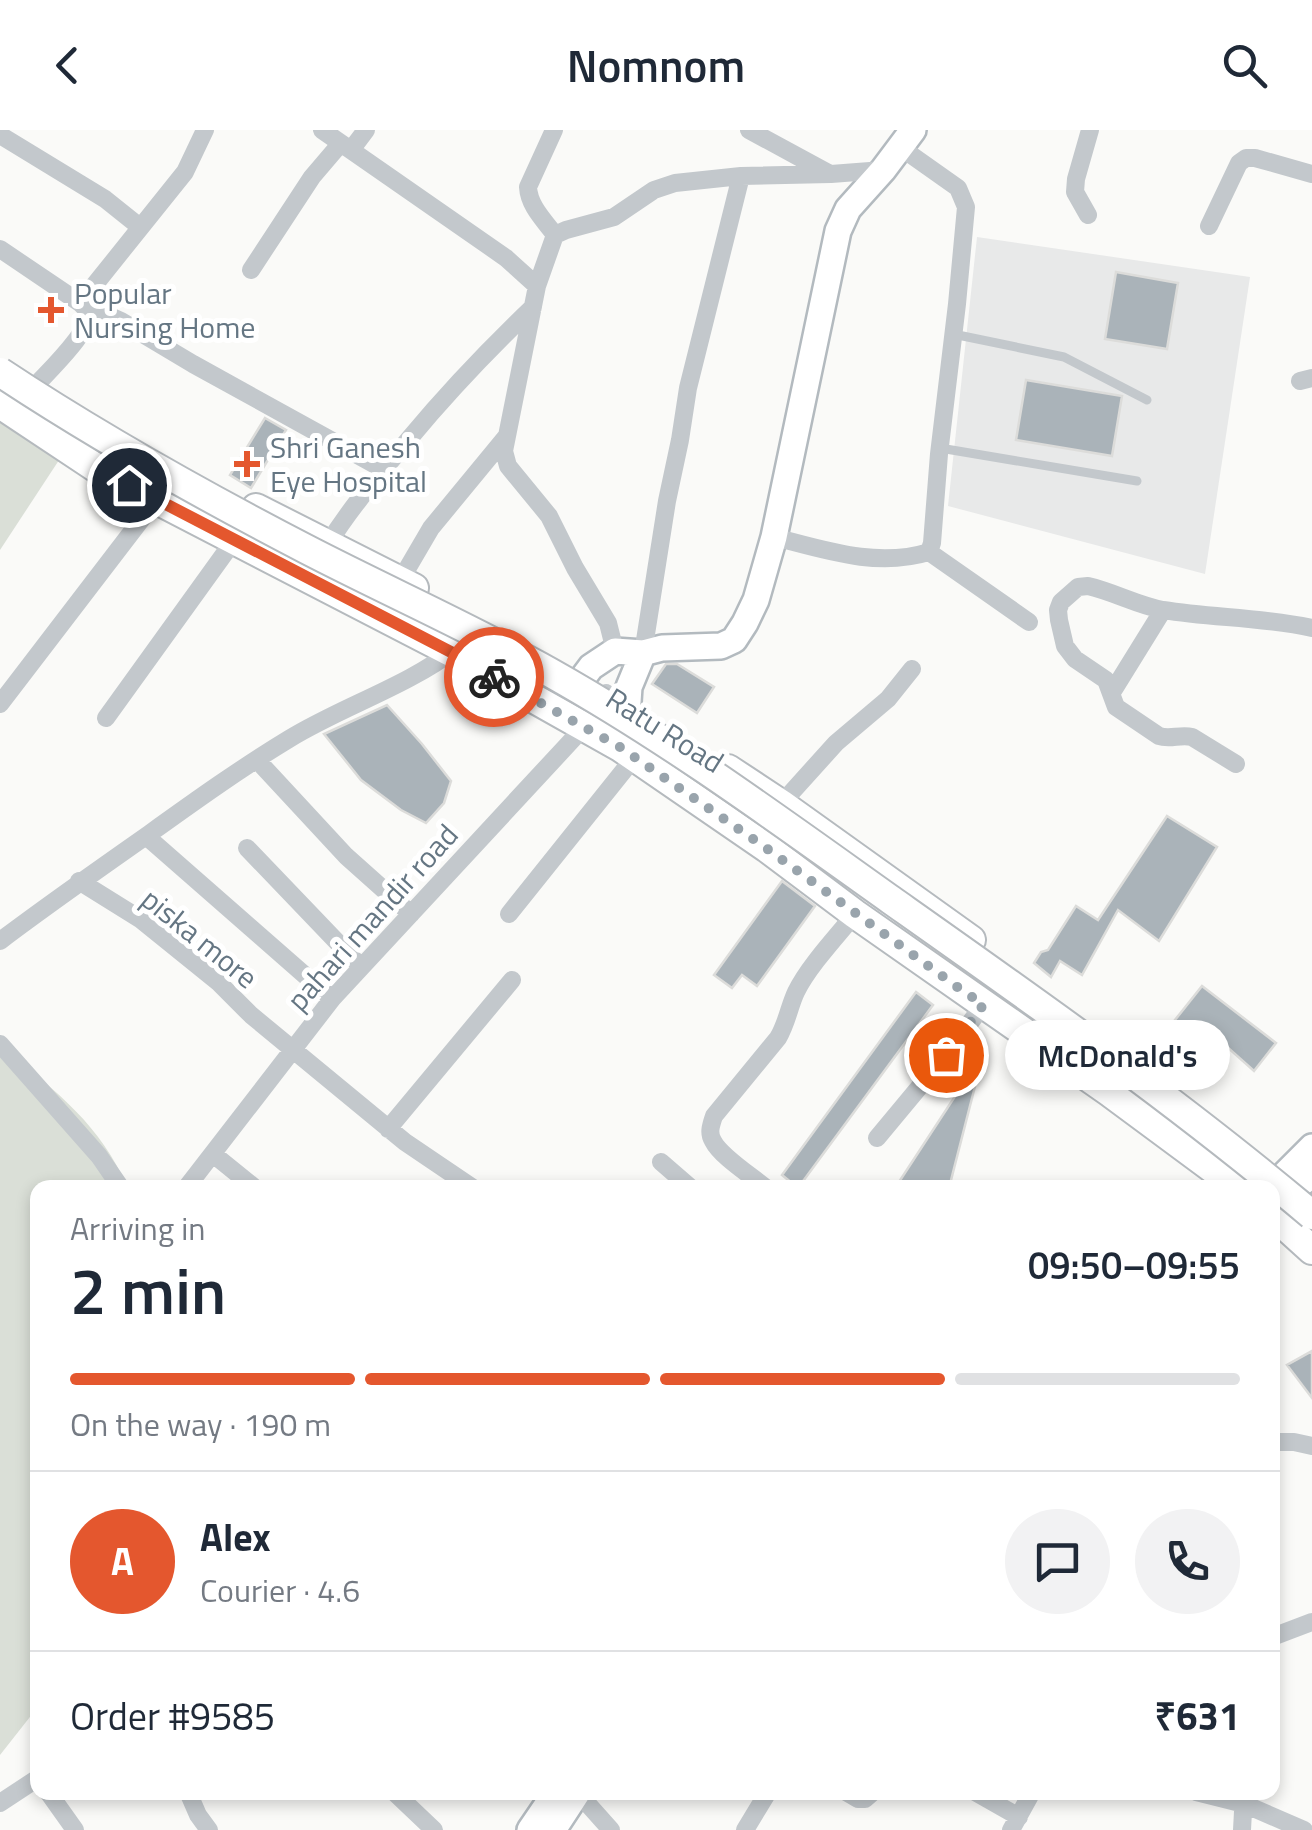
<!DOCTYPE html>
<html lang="en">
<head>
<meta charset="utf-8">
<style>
  body { margin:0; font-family:"Titillium Web",sans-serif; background:#f2f2f3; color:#1f2937; height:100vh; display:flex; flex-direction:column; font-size:38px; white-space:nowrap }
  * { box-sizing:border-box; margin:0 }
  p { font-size:32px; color:#747a83 }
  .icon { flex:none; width:55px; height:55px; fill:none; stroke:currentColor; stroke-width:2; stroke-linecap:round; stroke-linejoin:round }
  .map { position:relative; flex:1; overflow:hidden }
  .panel { position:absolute; left:30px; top:1050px; width:1250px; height:620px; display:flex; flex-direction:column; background:#fff; border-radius:20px; box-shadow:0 5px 15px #0003 }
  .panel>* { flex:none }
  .pin { position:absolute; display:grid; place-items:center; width:85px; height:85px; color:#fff; margin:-42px; border:5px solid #fff; border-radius:50%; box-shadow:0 2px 10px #0007 }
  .courier { position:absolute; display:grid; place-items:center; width:100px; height:100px; margin:-50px; border:8px solid #e4572e; border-radius:50%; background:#fff; color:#222; box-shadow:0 2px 12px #0007 }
  .bubble { position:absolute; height:70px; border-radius:35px; background:#fff; box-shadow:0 5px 15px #0003; font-size:32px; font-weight:600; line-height:70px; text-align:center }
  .headline em { font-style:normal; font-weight:600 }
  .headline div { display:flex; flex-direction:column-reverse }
  .headline { display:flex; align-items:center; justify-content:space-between; height:170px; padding:0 40px }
  h1 { font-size:65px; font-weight:600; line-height:75px }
  .bar { display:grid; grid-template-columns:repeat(4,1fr); gap:15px 10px; align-content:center; height:120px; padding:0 40px }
  .bar i { height:12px; border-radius:8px; background:#e0e1e3 }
  .bar .current { background:#e4572e }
  .bar p { grid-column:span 4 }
  .line { display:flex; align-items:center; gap:25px; padding:0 40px; border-top:2px solid #e0e1e3 }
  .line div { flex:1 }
  .round { display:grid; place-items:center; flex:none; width:105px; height:105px; border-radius:52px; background:#f2f2f3 }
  header { display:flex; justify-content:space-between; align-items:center; height:130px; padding:0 40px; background:#fff; font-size:45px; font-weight:600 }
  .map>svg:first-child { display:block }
  .built { fill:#e8e9e9 }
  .green { fill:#dadfd7 }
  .building { fill:#aab3b9; stroke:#dcdcda; stroke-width:2.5 }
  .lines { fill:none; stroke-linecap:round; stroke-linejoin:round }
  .secondary-casing { stroke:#b3babf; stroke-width:30 }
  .primary-casing { stroke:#b5babe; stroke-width:32 }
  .lane { stroke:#c3c8cc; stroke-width:9 }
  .street { stroke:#c3c8cc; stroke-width:18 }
  .secondary { stroke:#fff; stroke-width:25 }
  .primary { stroke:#fff; stroke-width:28 }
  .primary-bridge-casing { stroke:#b5babe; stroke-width:32; stroke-linecap:butt }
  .primary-bridge { stroke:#fff; stroke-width:28 }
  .done { stroke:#99a4ac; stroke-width:10; stroke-dasharray:0 18 }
  .route { stroke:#e4572e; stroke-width:12 }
  .poi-dot { fill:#e4572e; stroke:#fff; stroke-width:4 }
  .labels { text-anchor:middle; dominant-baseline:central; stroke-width:10; stroke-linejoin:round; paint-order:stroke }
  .poi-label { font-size:30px; fill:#657683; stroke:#fff; text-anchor:start }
  .street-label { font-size:30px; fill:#657683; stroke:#fff }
</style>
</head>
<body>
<header><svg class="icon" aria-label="back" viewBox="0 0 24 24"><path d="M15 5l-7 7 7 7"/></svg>Nomnom<svg class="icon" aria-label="search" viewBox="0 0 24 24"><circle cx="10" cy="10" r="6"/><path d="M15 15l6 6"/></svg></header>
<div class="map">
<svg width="1312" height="1700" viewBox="0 0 1312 1700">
  <rect width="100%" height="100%" fill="#fafaf8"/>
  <path class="built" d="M 977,107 L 1250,147 L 1205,444 L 948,376 Z"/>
  <path class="green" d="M 0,282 L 63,324 L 0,420 Z
    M 0,920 L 5,921 C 56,960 102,997 127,1057 L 38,1058 L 37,1578 L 0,1625 Z"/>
  <path class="building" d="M 1116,142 L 1178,153 L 1167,219 L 1105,209 Z
    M 1026,250 L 1122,266 L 1112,326 L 1016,310 Z
    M 265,288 L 286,300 L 251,358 L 230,345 Z
    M 666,534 L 677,534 L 714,557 L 697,583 L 652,554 Z
    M 387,575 L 422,614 L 451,651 L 444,673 L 426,693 L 401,680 L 361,650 L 324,604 Z
    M 1167,686 L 1217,717 L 1159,811 L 1118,780 L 1082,845 L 1060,831 L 1051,847 L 1034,833 L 1041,822 L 1048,820 L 1076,776 L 1098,790 Z
    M 782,751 L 815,776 L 757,856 L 742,845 L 732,858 L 714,845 Z
    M 1202,856 L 1276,913 L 1254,941 L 1216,907 L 1205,909 L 1193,924 L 1176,913 L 1171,895 Z
    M 916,862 L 933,875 L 798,1058 L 782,1045 Z
    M 980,928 L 982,929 L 949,1058 L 895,1058 Z
    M 1312,1221 L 1312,1268 L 1287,1235 Z"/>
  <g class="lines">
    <g class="secondary-casing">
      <path id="secondary" d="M 582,549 L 591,537 L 615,521 L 643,523 L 662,518 L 721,516 L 734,510 L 745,493 L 756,470 L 774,407 L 838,101 L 848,79 L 883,40 L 913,0
        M 628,572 L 629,557 L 643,523
        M 1266,1058 L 1283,1046 L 1312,1017
        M 1272,1075 L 1312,1045
        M 530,1700 L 556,1662
        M 553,1700 L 578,1662"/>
    </g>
    <g class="primary-casing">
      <path id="primary" d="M 0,274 L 101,341 L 451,522 L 620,617 L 767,718 L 855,784 L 1108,961 L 1239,1058
        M 256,378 L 414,458
        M 728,639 L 781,674 L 971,810
        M 1272,1084 L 1312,1120"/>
    </g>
    <path class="lane" d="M 953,204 L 1064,227 L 1147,270
      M 940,318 L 1137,351"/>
    <path class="street" d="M 205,0 L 185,42 L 80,173 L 121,191 L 193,234 L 383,339
      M 322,0 L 506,128 L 537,156
      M 554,0 L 528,57 C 529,76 544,90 555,105
      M 749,0 L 830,44
      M 0,5 L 105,69 L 140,97
      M 351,20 L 366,0
      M 1088,85 L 1075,62 L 1076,49 L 1090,0
      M 1209,96 L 1239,33 L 1246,28 L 1255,28 L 1312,44
      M 0,119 L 80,173 C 85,178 88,180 88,187 C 87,204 50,240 38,253
      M 251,140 L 312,47 L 341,13
      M 1300,251 L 1312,248
      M 774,407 C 825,420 877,438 929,422 L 932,413 L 939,324 L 957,174 L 966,77 L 958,58 L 900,17
      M 328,414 C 352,375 381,343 409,309 C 448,262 489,219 533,177
      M 929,422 L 1029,492
      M 400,451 L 431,398 L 506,307
      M 615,521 L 608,493 L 575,438 L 549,386 L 508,336 L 504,321 L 537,156 L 555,105 L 566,100 L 614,87 L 654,60 L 675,53 L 741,46 L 831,44 L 883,40
      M 643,523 L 667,371 L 680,310 L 688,258 L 741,46
      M 1111,564 L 1163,480
      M 0,574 L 157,369
      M 106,588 L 235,409
      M 257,630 L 346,726 L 411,784
      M 1236,634 L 1192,607 C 1180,604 1170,610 1159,606 L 1116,577 L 1106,550 L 1075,529 L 1065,516 L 1059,490 L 1058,480 L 1061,472 L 1078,457 L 1088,456 C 1114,462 1137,475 1163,480 C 1213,488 1263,487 1312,498
      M 781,674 L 836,613 L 888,569 L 912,539
      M 146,706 L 332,869
      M 247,718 L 361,837
      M 79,751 L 140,789 L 218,852 L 251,885 L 405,1012 L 473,1058
      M 509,784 L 641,619
      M 0,811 C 49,774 99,739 149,704 C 195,671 241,638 289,609 C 343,576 406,557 457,518
      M 0,914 L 99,1026 L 121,1058
      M 388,999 L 512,850
      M 877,1008 L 946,925 L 984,874
      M 213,1024 L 255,1058
      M 661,1032 L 691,1058
      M 186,1058 L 332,869 L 585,596 L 606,563
      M 766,1058 C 752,1046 721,1027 713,1011 C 708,1003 711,995 714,986 L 778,908 C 787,893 789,877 796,862 C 808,837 837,806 855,784
      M 1272,1312 L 1294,1312 L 1312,1316
      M 1272,1507 L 1312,1492
      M 48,1662 L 75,1700
      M 188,1662 L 198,1685 L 209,1700
      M 394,1662 L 434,1700
      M 846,1662 L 858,1669 L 865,1669 L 873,1662
      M 975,1662 L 1019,1687
      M 1196,1662 L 1244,1674 L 1304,1700
      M 578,1663 L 611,1700
      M 0,1673 L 38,1648
      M 745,1700 L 768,1662
      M 1011,1700 L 1032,1662
      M 1242,1700 L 1244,1663"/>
    <use href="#secondary" class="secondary"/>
    <use href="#primary" class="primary"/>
    <g class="primary-bridge-casing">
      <path id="primary-bridge" d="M 0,242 C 98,307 202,365 306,419 C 387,461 471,498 551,543 C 670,610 780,691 891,770 C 1034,871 1178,972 1312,1085"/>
    </g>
    <use href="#primary-bridge" class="primary-bridge"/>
  </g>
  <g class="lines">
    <path class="done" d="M 494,547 L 620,617 L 766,718 L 967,864 L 984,874 L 946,925"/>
    <path class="route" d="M 129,355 L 451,522 L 494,547"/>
  </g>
  <g class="poi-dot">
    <path d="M46 165h10v10h10v10h-10v10h-10v-10h-10v-10h10z"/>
    <path d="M242 319h10v10h10v10h-10v10h-10v-10h-10v-10h10z"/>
  </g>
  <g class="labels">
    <g class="poi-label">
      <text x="74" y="163">Popular<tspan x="74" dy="34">Nursing Home</tspan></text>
      <text x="270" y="317">Shri Ganesh<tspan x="270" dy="34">Eye Hospital</tspan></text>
    </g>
    <g class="street-label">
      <text transform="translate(665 600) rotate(32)">Ratu Road</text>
      <text transform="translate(372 787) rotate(-48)">pahari mandir road</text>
      <text transform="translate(200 808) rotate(39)">piska more</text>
    </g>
  </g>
</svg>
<div class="pin" style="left:946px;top:925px;background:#ea580c"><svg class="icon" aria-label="bag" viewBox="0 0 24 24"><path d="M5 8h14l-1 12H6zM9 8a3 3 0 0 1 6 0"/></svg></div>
<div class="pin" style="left:129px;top:355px;background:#1f2937"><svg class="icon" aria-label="home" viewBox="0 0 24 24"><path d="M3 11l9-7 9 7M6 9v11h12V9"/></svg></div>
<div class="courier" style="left:494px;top:547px"><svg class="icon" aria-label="bike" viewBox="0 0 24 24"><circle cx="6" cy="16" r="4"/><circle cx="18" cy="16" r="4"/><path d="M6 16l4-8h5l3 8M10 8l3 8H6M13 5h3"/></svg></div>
<div class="bubble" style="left:1005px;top:890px;width:225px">McDonald's</div>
<section class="panel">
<div class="headline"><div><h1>2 min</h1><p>Arriving in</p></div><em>09:50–09:55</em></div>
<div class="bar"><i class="current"></i><i class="current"></i><i class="current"></i><i></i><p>On the way · 190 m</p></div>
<div class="line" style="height:180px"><b class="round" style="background:#e4572e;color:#fff">A</b><div><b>Alex</b><p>Courier · 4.6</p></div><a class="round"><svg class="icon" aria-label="chat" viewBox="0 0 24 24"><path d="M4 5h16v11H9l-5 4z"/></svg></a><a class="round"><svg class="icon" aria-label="phone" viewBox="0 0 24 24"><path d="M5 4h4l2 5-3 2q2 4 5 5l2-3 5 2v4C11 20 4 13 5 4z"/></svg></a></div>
<div class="line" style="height:130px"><div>Order #9585</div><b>₹631</b></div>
</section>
</div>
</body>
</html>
